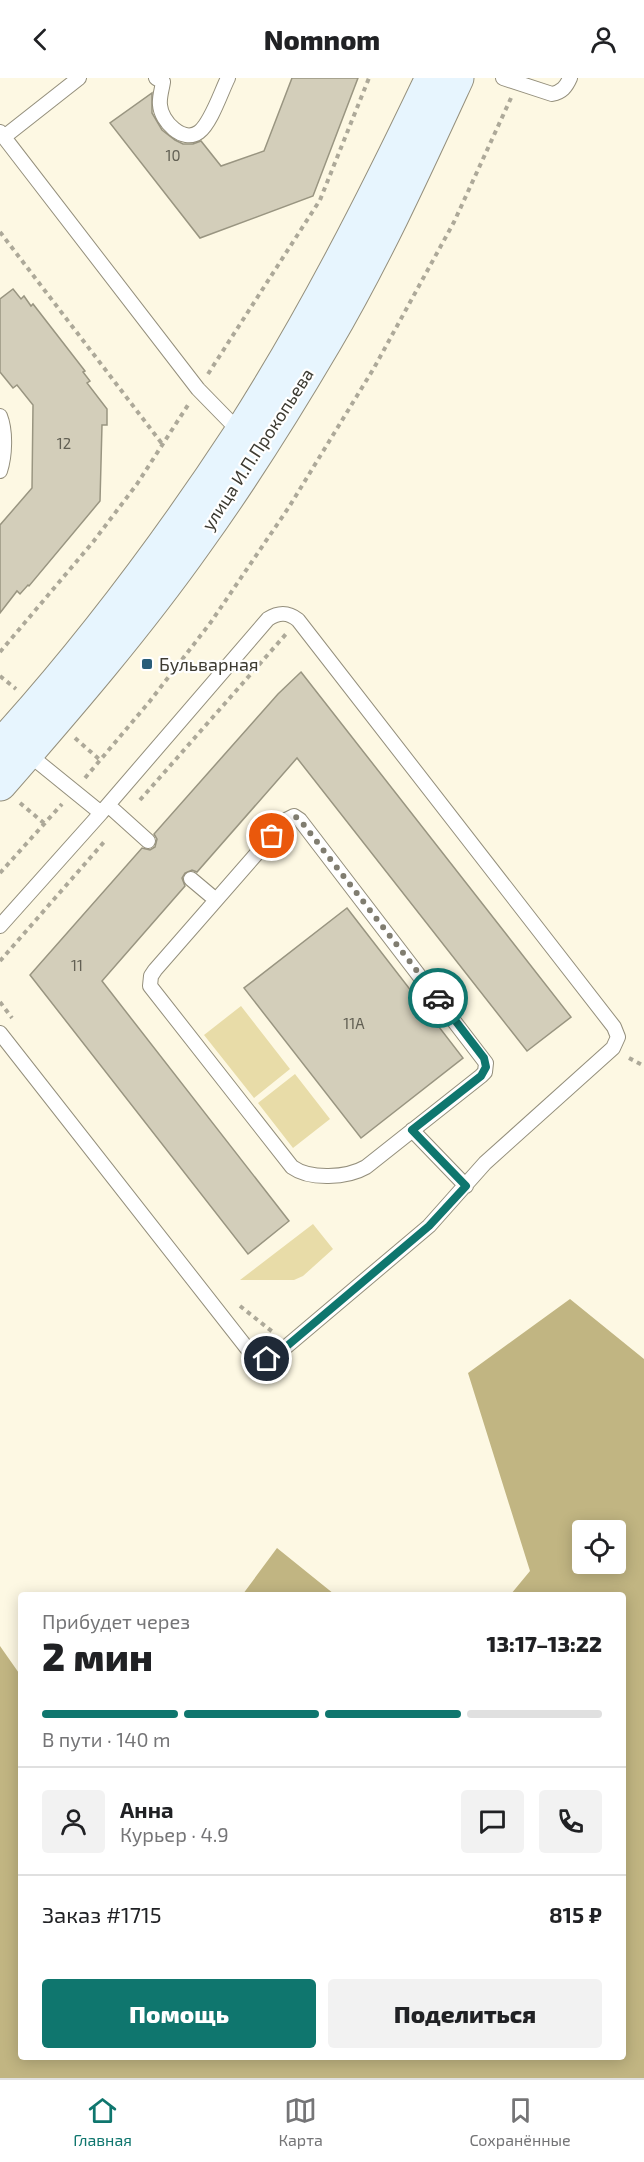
<!DOCTYPE html>
<html lang="ru">
<head>
<meta charset="utf-8">
<style>
  body { margin:0; font-family:"Exo 2",sans-serif; background:#f2f2f2; color:#202124; height:100vh; display:flex; flex-direction:column; font-size:22px; white-space:nowrap }
  * { box-sizing:border-box; margin:0 }
  p { font-size:20px; color:#757577 }
  .icon { flex:none; width:33px; height:33px; fill:none; stroke:currentColor; stroke-width:2; stroke-linecap:round; stroke-linejoin:round }
  .map { position:relative; flex:1; overflow:hidden }
  .panel { position:absolute; left:18px; top:1514px; width:608px; height:468px; display:flex; flex-direction:column; background:#fff; border-radius:6px; box-shadow:0 3px 15px #0003 }
  .panel>* { flex:none }
  .controls { position:absolute; left:572px; top:1442px; display:grid; gap:12px }
  .controls a { display:grid; place-items:center; width:54px; height:54px; border-radius:6px; background:#fff; box-shadow:0 3px 15px #0003; font-size:30px }
  .pin { position:absolute; display:grid; place-items:center; width:51px; height:51px; color:#fff; margin:-26px; border:3px solid #fff; border-radius:50%; box-shadow:0 2px 6px #0007 }
  .courier { position:absolute; display:grid; place-items:center; width:60px; height:60px; margin:-30px; border:4px solid #0f766e; border-radius:50%; background:#fff; color:#222; box-shadow:0 2px 8px #0007 }
  .overview em { font-style:normal; font-weight:800 }
  .overview div { display:flex; flex-direction:column-reverse }
  .overview { display:flex; align-items:center; justify-content:space-between; height:102px; padding:0 24px }
  h1 { font-size:39px; font-weight:800; line-height:45px }
  .bar { display:grid; grid-template-columns:repeat(4,1fr); gap:9px 6px; align-content:center; height:72px; padding:0 24px }
  .bar i { height:8px; border-radius:4px; background:#e0e0e0 }
  .bar .current { background:#0f766e }
  .bar p { grid-column:span 4 }
  .line { display:flex; align-items:center; gap:15px; padding:0 24px; border-top:2px solid #e0e0e0 }
  .line div { flex:1 }
  .round { display:grid; place-items:center; flex:none; width:63px; height:63px; border-radius:6px; background:#f2f2f2 }
  .cta { display:flex; gap:12px; margin-top:auto; padding:12px 24px }
  .cta a { flex:1; height:69px; border-radius:6px; background:#0f766e; color:#fff; font-size:24px; font-weight:800; line-height:69px; text-align:center }
  .cta a+a { background:#f2f2f2; color:#202124 }
  header { display:flex; justify-content:space-between; align-items:center; height:78px; padding:0 24px; background:#fff; font-size:27px; font-weight:800 }
  .tabs { display:flex; justify-content:space-around; align-items:center; height:84px; border-top:2px solid #e0e0e0; background:#fff; font-size:16px; color:#757577 }
  .tabs a { display:grid; justify-items:center; gap:3px }
  .tabs .current { color:#0f766e }
  .map>svg:first-child { display:block }
  .green { fill:#e8dca8 }
  .forest { fill:#c1b582; fill-rule:evenodd }
  .building { fill:#d3ceba; stroke:#999581; stroke-width:1.5 }
  .lines { fill:none; stroke-linecap:round; stroke-linejoin:round }
  .lane-casing { stroke:#948f7c; stroke-width:16 }
  .secondary-casing { stroke:#948f7c; stroke-width:35 }
  .path { stroke:#ada999; stroke-width:4; stroke-dasharray:4.5 4.5; stroke-linecap:butt }
  .lane { stroke:#fff; stroke-width:14 }
  .secondary { stroke:#e7f5fe; stroke-width:33 }
  .done { stroke:#807d70; stroke-width:6; stroke-dasharray:0 10.8 }
  .route { stroke:#0f766e; stroke-width:8 }
  .poi-dot { fill:#295d79; stroke:#fff; stroke-width:2 }
  .labels { text-anchor:middle; dominant-baseline:central; stroke-width:4.5; stroke-linejoin:round; paint-order:stroke }
  .number-label { font-size:15px; fill:#626054 }
  .street-label { font-size:18px; fill:#3d3b32; stroke:#fff }
  .poi-label { font-size:18px; fill:#3d3b32; stroke:#fff; text-anchor:start }
</style>
</head>
<body>
<header><svg class="icon" aria-label="back" viewBox="0 0 24 24"><path d="M15 5l-7 7 7 7"/></svg>Nomnom<svg class="icon" aria-label="person" viewBox="0 0 24 24"><circle cx="12" cy="8" r="4"/><path d="M4 21q1-7 8-7t8 7"/></svg></header>
<div class="map">
<svg width="644" height="2000" viewBox="0 0 644 2000">
  <rect width="100%" height="100%" fill="#fdf8e3"/>
  <path class="green" d="M 241,928 L 290,991 L 254,1020 L 204,957 Z
    M 295,996 L 330,1041 L 293,1070 L 258,1025 Z
    M 313,1146 L 333,1171 L 303,1198 L 294,1202 L 240,1202 Z"/>
  <path class="forest" d="M 570,1221 L 644,1281 L 644,2000 L 0,2000 L 0,1568 L 21,1598 L 21,1978 L 622,1978 L 622,1516 L 511,1516 L 530,1493 L 468,1295 ZM 582,1452 L 615,1452 L 615,1485 L 582,1485 Z
    M 277,1470 L 334,1516 L 243,1516 Z"/>
  <path class="building" d="M 292,0 L 358,0 L 313,118 L 200,160 L 110,45 L 152,15 L 152,35 L 162,52 L 175,62 L 183,66 L 193,66 L 201,63 L 221,88 L 264,73 Z
    M 13,211 L 21,221 L 24,218 L 31,228 L 33,226 L 85,293 L 83,294 L 90,303 L 87,305 L 107,331 L 107,347 L 102,347 L 100,423 L 29,508 L 28,507 L 20,516 L 17,513 L 0,535 L 0,447 L 32,410 L 33,327 L 17,307 L 13,310 L 0,294 L 0,221 Z
    M 301,594 L 571,939 L 527,973 L 297,680 L 197,794 L 192,792 L 185,795 L 182,800 L 185,808 L 102,903 L 289,1143 L 248,1176 L 30,897 L 142,770 L 150,772 L 155,769 L 157,761 L 154,756 L 278,616 Z
    M 347,830 L 463,980 L 361,1060 L 244,910 Z"/>
  <g class="lines">
    <g class="lane-casing">
      <path id="lane" d="M 156,0 L 163,4 C 162,11 159,20 160,27 C 161,43 183,66 199,54 C 211,45 221,14 228,0
        M 503,0 L 552,16 C 562,14 566,9 570,0
        M 0,54 L 198,311 L 240,354
        M 4,59 L 79,0
        M 0,338 C 6,353 5,378 0,393
        M 108,727 L 148,763
        M 294,738 L 300,742 L 486,985 L 485,994 L 481,998 L 366,1089 C 347,1100 310,1102 292,1089 L 150,908 L 151,898 L 155,892 L 286,742 Z
        M 191,801 L 216,822
        M 0,848 L 101,735
        M 0,955 L 250,1274 C 258,1281 264,1283 274,1279 L 429,1148 L 485,1085 L 613,970 L 618,959 L 614,949 L 298,542 C 288,534 279,534 268,541 L 101,735 L 27,675
        M 412,1052 L 466,1108"/>
    </g>
    <g class="secondary-casing">
      <path id="secondary" d="M 0,669 C 88,572 168,466 240,356 C 313,242 374,122 432,0
        M 0,706 C 68,628 137,548 197,463 C 243,399 285,332 325,264 C 375,179 416,89 457,0"/>
    </g>
    <path class="path" d="M 0,154 L 163,367
      M 208,296 L 320,122 L 369,0
      M 0,574 L 93,464 L 137,406 L 188,327
      M 0,598 L 16,611
      M 75,660 L 100,682
      M 85,700 L 150,623 L 211,544 L 289,429 L 374,290 L 454,144 L 511,20
      M 140,722 L 286,556
      M 20,725 L 45,746
      M 0,795 L 62,726
      M 0,883 L 104,764
      M 0,924 L 12,940
      M 629,980 L 644,988
      M 240,1228 L 274,1255"/>
    <use href="#lane" class="lane"/>
    <use href="#secondary" class="secondary"/>
  </g>
  <g class="lines">
    <path class="done" d="M 272,758 L 288,740 L 296,739 L 300,742 L 438,920"/>
    <path class="route" d="M 267,1281 L 274,1279 L 429,1148 L 466,1108 L 412,1052 L 481,998 L 486,989 L 484,980 L 438,920"/>
  </g>
  <rect class="poi-dot" x="141" y="580" width="12" height="12" rx="3"/>
  <g class="labels">
    <g class="number-label">
      <text x="173" y="77">10</text>
      <text x="64" y="365">12</text>
      <text x="77" y="887">11</text>
      <text x="354" y="945">11А</text>
    </g>
    <g class="street-label">
      <text transform="translate(257 371) rotate(-57)">улица И.П.Прокопьева</text>
    </g>
    <g class="poi-label">
      <text x="159" y="586">Бульварная</text>
    </g>
  </g>
</svg>
<div class="controls">
<a><svg class="icon" aria-label="locate" viewBox="0 0 24 24"><circle cx="12" cy="12" r="6"/><path d="M12 2v4M12 18v4M2 12h4M18 12h4"/></svg></a>
</div>
<div class="pin" style="left:272px;top:758px;background:#ea580c"><svg class="icon" aria-label="bag" viewBox="0 0 24 24"><path d="M5 8h14l-1 12H6zM9 8a3 3 0 0 1 6 0"/></svg></div>
<div class="pin" style="left:267px;top:1281px;background:#1f2937"><svg class="icon" aria-label="home" viewBox="0 0 24 24"><path d="M3 11l9-7 9 7M6 9v11h12V9"/></svg></div>
<div class="courier" style="left:438px;top:920px"><svg class="icon" aria-label="car" viewBox="0 0 24 24"><path d="M5 17H2v-5l4-1 3-4h7l3 4 3 1v5h-3M9 17h6M6 11h13"/><circle cx="7" cy="17" r="2"/><circle cx="17" cy="17" r="2"/></svg></div>
<section class="panel">
<div class="overview"><div><h1>2 мин</h1><p>Прибудет через</p></div><em>13:17–13:22</em></div>
<div class="bar"><i class="current"></i><i class="current"></i><i class="current"></i><i></i><p>В пути · 140 m</p></div>
<div class="line" style="height:108px"><a class="round"><svg class="icon" aria-label="person" viewBox="0 0 24 24"><circle cx="12" cy="8" r="4"/><path d="M4 21q1-7 8-7t8 7"/></svg></a><div><b>Анна</b><p>Курьер · 4.9</p></div><a class="round"><svg class="icon" aria-label="chat" viewBox="0 0 24 24"><path d="M4 5h16v11H9l-5 4z"/></svg></a><a class="round"><svg class="icon" aria-label="phone" viewBox="0 0 24 24"><path d="M5 4h4l2 5-3 2q2 4 5 5l2-3 5 2v4C11 20 4 13 5 4z"/></svg></a></div>
<div class="line" style="height:78px"><div>Заказ #1715</div><b>815 ₽</b></div>
<div class="cta"><a>Помощь</a><a>Поделиться</a></div>
</section>
</div>
<nav class="tabs">
<a class="current"><svg class="icon" aria-label="home" viewBox="0 0 24 24"><path d="M3 11l9-7 9 7M6 9v11h12V9"/></svg>Главная</a>
<a><svg class="icon" aria-label="map" viewBox="0 0 24 24"><path d="M3 6l6-2 6 2 6-2v14l-6 2-6-2-6 2zM9 4v14M15 6v14"/></svg>Карта</a>
<a><svg class="icon" aria-label="saved" viewBox="0 0 24 24"><path d="M7 4h10v16l-5-4-5 4z"/></svg>Сохранённые</a>
</nav>
</body>
</html>
